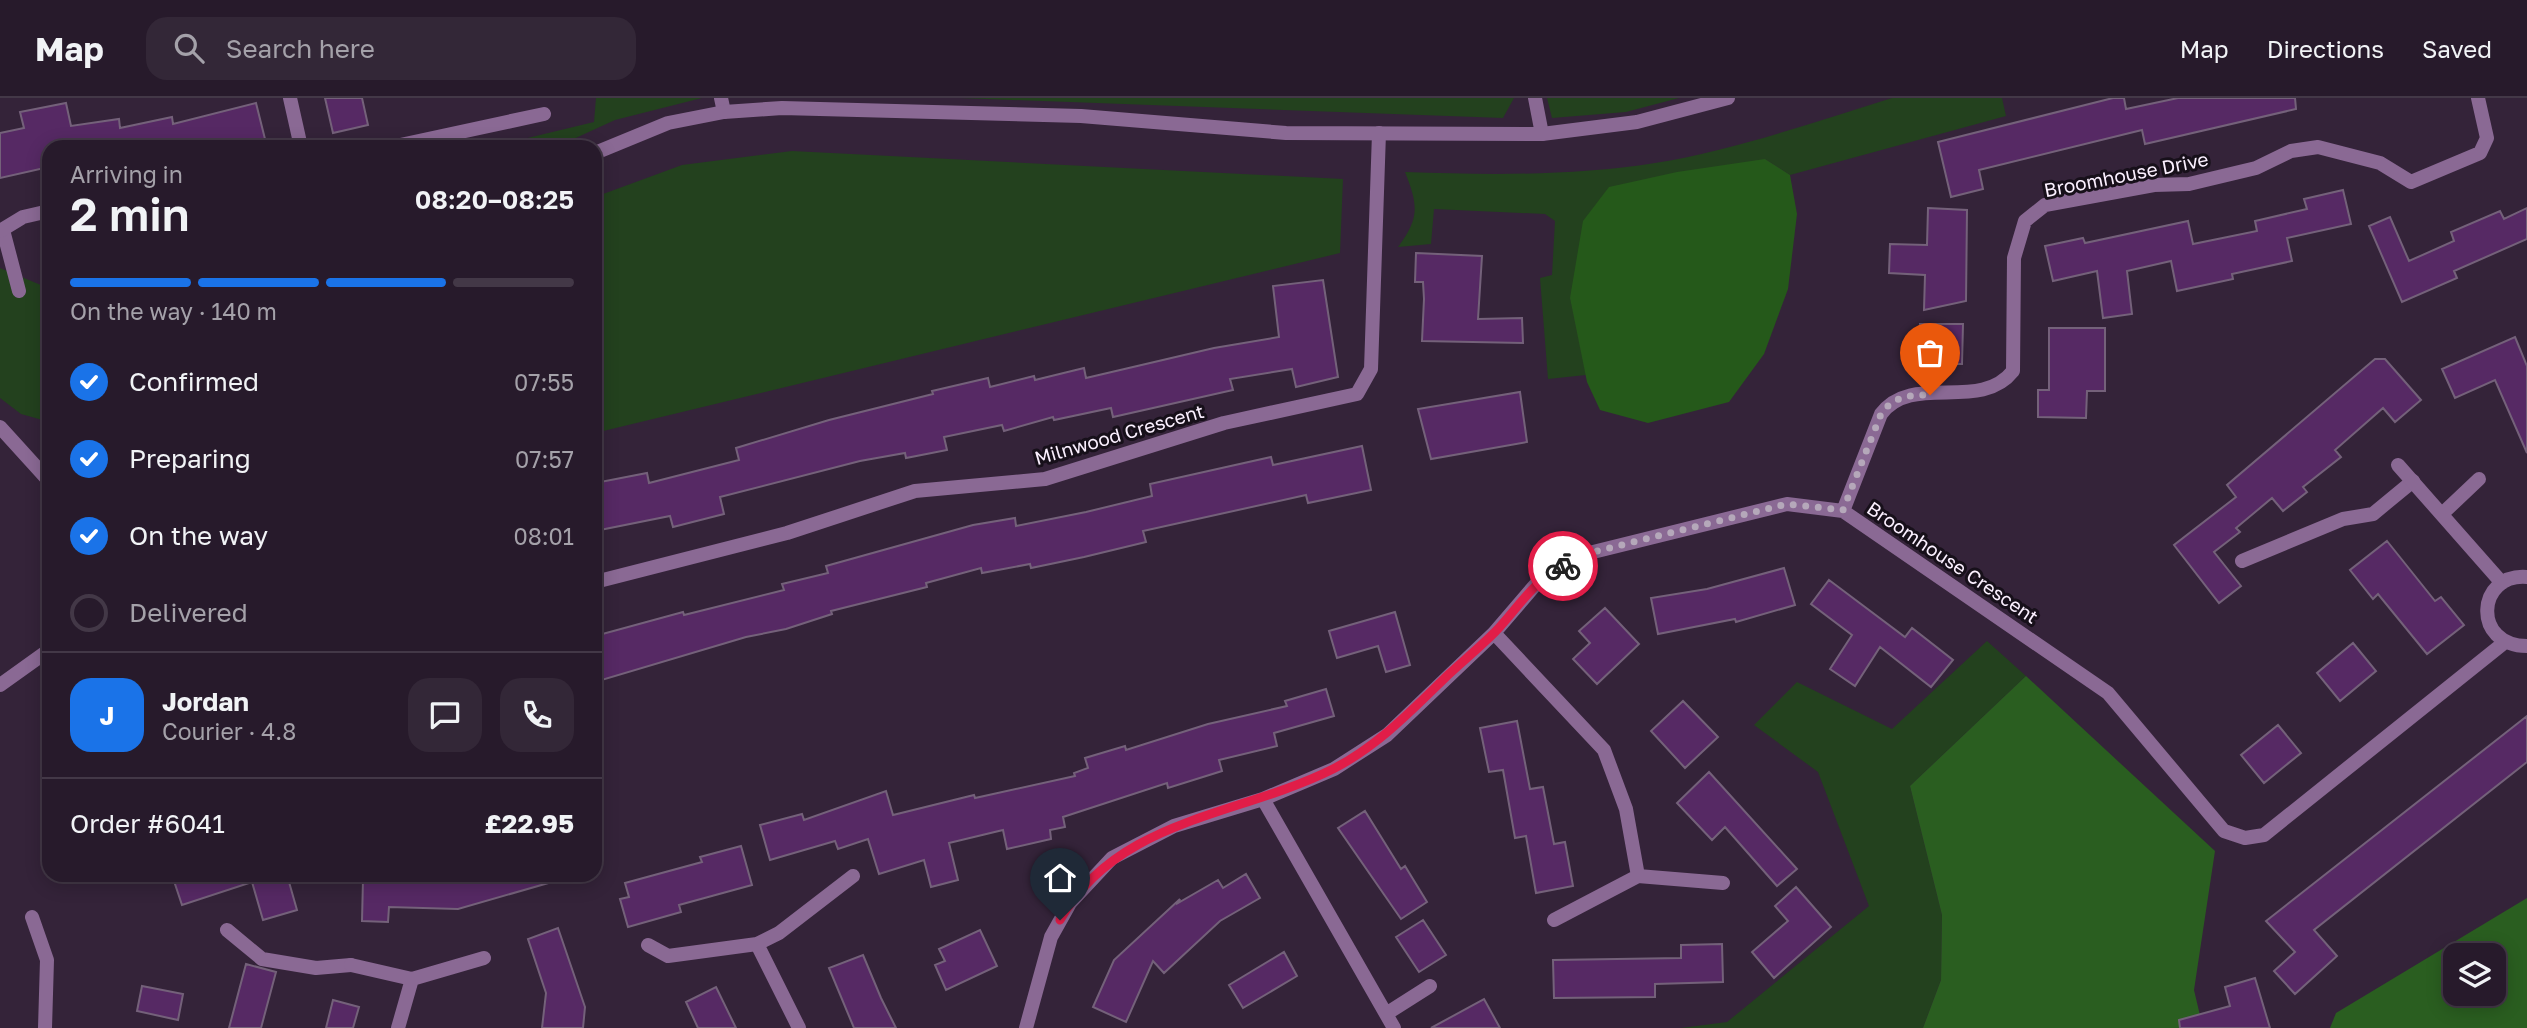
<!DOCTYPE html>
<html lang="en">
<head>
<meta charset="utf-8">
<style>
  body { margin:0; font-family:"Golos Text",sans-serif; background:#332737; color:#f1f3f6; height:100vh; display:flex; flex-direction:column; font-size:26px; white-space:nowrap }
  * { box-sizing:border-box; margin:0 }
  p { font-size:23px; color:#a4a1a9 }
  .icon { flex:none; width:38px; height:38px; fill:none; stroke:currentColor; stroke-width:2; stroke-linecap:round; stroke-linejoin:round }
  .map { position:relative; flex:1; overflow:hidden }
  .details { position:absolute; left:42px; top:42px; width:560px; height:742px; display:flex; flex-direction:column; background:#271a2b; border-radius:21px; box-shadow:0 4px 18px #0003,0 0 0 2px #433847 }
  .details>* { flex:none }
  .tools { position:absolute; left:2443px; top:845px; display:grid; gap:14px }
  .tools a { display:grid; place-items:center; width:63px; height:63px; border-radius:14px; background:#271a2b; box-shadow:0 4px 18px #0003,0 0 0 2px #433847; font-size:35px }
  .pin { position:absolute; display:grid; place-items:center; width:60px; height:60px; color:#fff; margin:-72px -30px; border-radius:50% 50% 50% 0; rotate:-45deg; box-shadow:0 0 7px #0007 }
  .pin .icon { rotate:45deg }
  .courier { position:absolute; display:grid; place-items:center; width:70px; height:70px; margin:-35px; border:5px solid #e11d48; border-radius:50%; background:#fff; color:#222; box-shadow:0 2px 9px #0007 }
  .head em { font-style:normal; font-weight:600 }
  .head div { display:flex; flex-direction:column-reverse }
  .head { display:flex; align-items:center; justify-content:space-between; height:119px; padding:0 28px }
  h1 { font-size:46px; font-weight:600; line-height:52px }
  .bar { display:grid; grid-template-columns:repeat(4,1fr); gap:10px 7px; align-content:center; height:84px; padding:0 28px }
  .bar i { height:9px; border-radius:5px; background:#433847 }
  .bar .on { background:#1a73e8 }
  .bar p { grid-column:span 4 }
  .line { display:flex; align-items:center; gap:18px; padding:0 28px; border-top:2px solid #433847 }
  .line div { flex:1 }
  .round { display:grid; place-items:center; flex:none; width:74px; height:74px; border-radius:21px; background:#332737 }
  ol { padding:0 28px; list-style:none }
  li { display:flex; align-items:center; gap:21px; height:77px }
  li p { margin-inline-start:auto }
  li .icon { padding:7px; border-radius:50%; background:#1a73e8; color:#fff; stroke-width:4 }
  li:last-child { color:#a4a1a9 }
  li i { width:38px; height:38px; border:4px solid #433847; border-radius:50% }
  header { display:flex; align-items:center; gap:42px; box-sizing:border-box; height:98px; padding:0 35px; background:#271a2b; border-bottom:2px solid #433847 }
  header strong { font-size:33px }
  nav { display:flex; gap:38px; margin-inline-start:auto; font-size:24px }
  .search { width:490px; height:63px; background:#332737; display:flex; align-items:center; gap:18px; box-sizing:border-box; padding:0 24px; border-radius:21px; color:#a4a1a9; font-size:26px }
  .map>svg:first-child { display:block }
  .green { fill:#23411e }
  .forest { fill:#2a5e20; fill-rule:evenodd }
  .water { fill:#25591a }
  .building { fill:#562964; stroke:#74617a; stroke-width:2 }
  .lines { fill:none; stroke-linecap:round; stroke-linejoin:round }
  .service { stroke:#8a6994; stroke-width:14 }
  .minor { stroke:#8a6994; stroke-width:14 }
  .tertiary { stroke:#8a6994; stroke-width:14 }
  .done { stroke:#b5a8ba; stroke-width:7; stroke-dasharray:0 12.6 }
  .route { stroke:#e11d48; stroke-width:9 }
  .labels { text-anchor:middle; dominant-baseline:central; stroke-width:6; stroke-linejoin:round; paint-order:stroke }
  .street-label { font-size:19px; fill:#fbf0ff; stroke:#17101a }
</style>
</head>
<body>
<header>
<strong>Map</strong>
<div class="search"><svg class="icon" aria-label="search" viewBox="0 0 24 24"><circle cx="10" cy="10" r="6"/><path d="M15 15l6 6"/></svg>Search here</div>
<nav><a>Map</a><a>Directions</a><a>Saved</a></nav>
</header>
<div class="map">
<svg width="2527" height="930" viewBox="0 0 2527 930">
  <rect width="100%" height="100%" fill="#342339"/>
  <path class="green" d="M 596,0 L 702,0 L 615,22 L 556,49 L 491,49 L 594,24 Z
    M 960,0 L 1514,0 L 1503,20 Z
    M 1547,0 L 1679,0 L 1626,14 L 1552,20 Z
    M 1892,0 L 2002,0 L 2006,18 L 1790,77 L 1765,61 L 1570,199 L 1586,277 L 1548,281 L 1540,180 L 1552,177 L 1555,123 L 1545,116 L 1434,111 L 1431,146 L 1398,149 C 1420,120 1418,107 1405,74 C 1489,77 1572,78 1655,65 C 1733,53 1817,23 1892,0 Z
    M 792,53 L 1343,81 L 1340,155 L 595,335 L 595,99 L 682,67 Z
    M 49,145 L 49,323 L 46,323 L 21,316 L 0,300 L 0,170 L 48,190 L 40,161 Z
    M 1987,543 L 2026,578 L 1910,688 L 1942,817 L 1941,882 L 1923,930 L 1681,930 L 1727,924 L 1869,808 L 1818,674 L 1754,627 L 1797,584 L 1892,631 Z"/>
  <path class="forest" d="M 2026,578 L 2215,753 L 2194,892 L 2203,930 L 1923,930 L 1941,882 L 1942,817 L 1910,688 Z
    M 2527,800 L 2527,930 L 2330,930 L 2336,915 ZM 2455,858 L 2494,858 L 2494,896 L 2455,896 Z"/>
  <path class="water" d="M 1765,61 L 1790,77 L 1797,116 L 1788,191 L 1764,256 L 1729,304 L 1648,325 L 1600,312 L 1587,284 L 1570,200 L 1583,123 L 1609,89 L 1677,74 Z"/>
  <path class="building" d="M 325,0 L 362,0 L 368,27 L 333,35 Z
    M 2113,0 L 2124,0 L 2126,11 L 2178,0 L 2295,0 L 2296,11 L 2145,46 L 2142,32 L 1979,72 L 1983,91 L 1951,99 L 1938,44 Z
    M 66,5 L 71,28 L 119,21 L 120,30 L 172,19 L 173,26 L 256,5 L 267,49 L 49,49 L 49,69 L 0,80 L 0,35 L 24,30 L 20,14 Z
    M 2343,92 L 2351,126 L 2287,140 L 2292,163 L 2232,176 L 2233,181 L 2177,193 L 2171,163 L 2127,173 L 2132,216 L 2103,220 L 2097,173 L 2053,183 L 2045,148 L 2083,140 L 2085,145 L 2188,123 L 2193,146 L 2257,133 L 2255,123 L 2307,111 L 2304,101 Z
    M 1928,110 L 1967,112 L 1966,203 L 1924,212 L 1925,177 L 1889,175 L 1890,146 L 1927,147 Z
    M 2527,110 L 2527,141 L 2454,173 L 2457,180 L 2402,204 L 2369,128 L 2390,119 L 2409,163 L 2454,143 L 2451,134 L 2500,113 L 2504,121 Z
    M 1416,155 L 1482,158 L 1478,221 L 1522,220 L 1523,245 L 1422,243 L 1424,201 L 1423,184 L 1415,184 Z
    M 1323,182 L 1338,279 L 1296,289 L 1292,271 L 1230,281 L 1233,292 L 1113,319 L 1111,310 L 1054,322 L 1053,319 L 1004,333 L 1002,327 L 944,339 L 947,352 L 906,360 L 905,355 L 860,363 L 720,399 L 724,416 L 673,429 L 670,418 L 595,433 L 595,385 L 647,375 L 649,385 L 739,362 L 736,350 L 829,322 L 933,296 L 932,293 L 988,280 L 990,289 L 1034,278 L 1035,282 L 1084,270 L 1086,280 L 1214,250 L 1279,239 L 1273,188 Z
    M 1920,226 L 1963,226 L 1962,266 L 1920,266 Z
    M 2049,230 L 2105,230 L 2105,293 L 2087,293 L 2086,320 L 2038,319 L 2038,292 L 2049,292 Z
    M 2515,239 L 2527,268 L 2527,355 L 2495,282 L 2455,300 L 2442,271 Z
    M 2375,261 L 2385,261 L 2421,302 L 2395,324 L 2383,310 L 2335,352 L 2341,359 L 2303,389 L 2307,394 L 2283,413 L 2272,400 L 2236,430 L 2240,434 L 2214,454 L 2241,488 L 2219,505 L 2174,447 L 2236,399 L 2227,387 Z
    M 1520,294 L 1527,344 L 1431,361 L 1418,311 Z
    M 1362,348 L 1371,392 L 1308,405 L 1306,397 L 1143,433 L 1146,444 L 1084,459 L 1031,470 L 1030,466 L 982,475 L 981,470 L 926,485 L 927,489 L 831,513 L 832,516 L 786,531 L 746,539 L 595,584 L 595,538 L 683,514 L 684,517 L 784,492 L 782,486 L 828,475 L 826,468 L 973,427 L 1015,420 L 1016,428 L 1086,414 L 1152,398 L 1150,386 L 1271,359 L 1273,367 Z
    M 2387,443 L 2435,503 L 2441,499 L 2464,527 L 2427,556 L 2378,496 L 2373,501 L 2350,472 Z
    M 1784,470 L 1795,507 L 1736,524 L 1735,521 L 1658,536 L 1651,500 L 1707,491 Z
    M 1829,482 L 1905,539 L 1912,530 L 1953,562 L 1931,589 L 1880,549 L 1855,588 L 1830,571 L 1852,537 L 1811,506 Z
    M 1605,510 L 1639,546 L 1597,586 L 1573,561 L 1590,545 L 1579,533 Z
    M 1395,514 L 1410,567 L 1386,574 L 1378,548 L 1337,560 L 1329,533 Z
    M 2353,545 L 2376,573 L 2340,603 L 2317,575 Z
    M 1326,591 L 1334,618 L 1274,635 L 1277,648 L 1219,662 L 1222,673 L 1168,690 L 1167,685 L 1063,719 L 1065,729 L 1050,732 L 1051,741 L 1007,751 L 1003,732 L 949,745 L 958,782 L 931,789 L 924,762 L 879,776 L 868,741 L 838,751 L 835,743 L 770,762 L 760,727 L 802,716 L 804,722 L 886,693 L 893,717 L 974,697 L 975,700 L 1075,678 L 1074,675 L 1088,670 L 1085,660 L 1125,648 L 1126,652 L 1208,626 L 1287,608 L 1285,603 Z
    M 1683,603 L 1718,639 L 1685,670 L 1651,633 Z
    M 2527,618 L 2527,664 L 2314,832 L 2337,858 L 2295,896 L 2274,873 L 2295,854 L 2266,823 Z
    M 1517,623 L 1530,691 L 1543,689 L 1554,746 L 1565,744 L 1573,788 L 1536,795 L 1526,738 L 1515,740 L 1503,672 L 1489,674 L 1480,630 Z
    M 2278,627 L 2301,655 L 2264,685 L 2241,657 Z
    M 1709,674 L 1797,771 L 1777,788 L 1725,729 L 1712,742 L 1677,705 Z
    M 1365,713 L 1401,771 L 1405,768 L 1427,804 L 1401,821 L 1338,730 Z
    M 741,748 L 752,787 L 679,807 L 681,814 L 628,829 L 620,801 L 629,799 L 625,785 L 702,764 L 700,759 Z
    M 1246,776 L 1260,800 L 1220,823 L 1164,875 L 1153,863 L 1126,924 L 1093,909 L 1114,862 L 1180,801 L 1178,805 L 1218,782 L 1223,790 Z
    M 172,777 L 287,777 L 297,812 L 263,822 L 252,784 L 182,807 Z
    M 472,777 L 551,777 L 552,784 L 458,811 L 389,809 L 388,824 L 362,823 L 363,781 L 447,784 Z
    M 1796,789 L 1831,829 L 1774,880 L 1752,854 L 1788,823 L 1775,808 Z
    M 1423,822 L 1446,857 L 1419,874 L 1396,839 Z
    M 558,830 L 585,909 L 583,930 L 542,930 L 546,895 L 528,841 Z
    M 980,832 L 997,868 L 946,892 L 935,867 L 945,863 L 939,851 Z
    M 1722,846 L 1723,884 L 1655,886 L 1655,899 L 1554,900 L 1553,862 L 1681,860 L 1681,847 Z
    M 1284,854 L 1297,878 L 1243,910 L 1229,887 Z
    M 863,857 L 881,900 L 896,930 L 854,930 L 829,870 Z
    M 246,866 L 276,874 L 261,930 L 229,930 Z
    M 2255,880 L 2270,930 L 2180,930 L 2179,922 L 2230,908 L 2225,889 Z
    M 142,888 L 183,896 L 178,922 L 137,913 Z
    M 716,889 L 736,930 L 698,930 L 686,904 Z
    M 1484,901 L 1500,930 L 1431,930 Z
    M 333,902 L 359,909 L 353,930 L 326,930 Z"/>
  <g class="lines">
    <path class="service" d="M 391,49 L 544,16
      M 3,132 L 19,193
      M 2242,463 L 2343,421 L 2373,416 L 2413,383
      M 32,819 L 47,862 L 45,930
      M 227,832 L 262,861 L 316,870 L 351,867"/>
    <path class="minor" d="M 290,0 L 301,49
      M 721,0 L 724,14
      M 1535,0 L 1542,36
      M 0,133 L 23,119 L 49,113
      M 2398,367 L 2502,485
      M 1843,413 L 1881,316 C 1912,274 1980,315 2013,273 L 2014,160 L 2025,123 L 2045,107 L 2154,87 L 2189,86 L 2256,70 L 2291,53 L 2318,49 L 2380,65 L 2411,84 L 2480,55 L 2487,40 L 2478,0
      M 2442,416 L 2479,381
      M 2527,479 C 2476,475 2472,548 2527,548
      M 595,484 L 787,435 L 915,393 L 1045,381 L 1224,325 L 1357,296 L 1371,271 L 1379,35
      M 1494,535 L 1604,652 L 1626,711 L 1638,778
      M 1263,701 L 1394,930
      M 1554,822 L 1638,778 L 1723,785
      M 757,846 L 799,930
      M 648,847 L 668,858 L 757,846 L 779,835 L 853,778
      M 351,867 L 412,881 L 484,860
      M 1386,916 L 1430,888
      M 398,930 L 412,881
      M 1026,930 L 1051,839 L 1070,805 L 1112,760 L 1174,728 L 1263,701 L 1334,671 L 1387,637 L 1494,535 L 1543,478 L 1585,456 L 1787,406 L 1843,413 L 2108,595 L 2224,733 L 2245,740 L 2264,737 L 2505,544"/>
    <path class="tertiary" d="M 595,55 L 668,25 L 724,14 L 782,10 L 1081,18 L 1286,35 L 1542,36 L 1637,24 L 1728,0
      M 0,329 L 49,383
      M 0,587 L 49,552"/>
  </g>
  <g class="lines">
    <path class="done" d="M 1563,468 L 1585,456 L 1787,406 L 1843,412 L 1881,316 C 1894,298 1908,297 1930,297"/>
    <path class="route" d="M 1060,822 C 1118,720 1237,719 1333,671 C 1378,648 1412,612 1448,577 C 1463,563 1480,549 1495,534 C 1518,510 1533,483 1563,468"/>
  </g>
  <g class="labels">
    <g class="street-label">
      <text transform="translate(2126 76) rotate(-11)">Broomhouse Drive</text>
      <text transform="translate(1119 336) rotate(-16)">Milnwood Crescent</text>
      <text transform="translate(1953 464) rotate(34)">Broomhouse Crescent</text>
    </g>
  </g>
</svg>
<div class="tools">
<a><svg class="icon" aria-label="layers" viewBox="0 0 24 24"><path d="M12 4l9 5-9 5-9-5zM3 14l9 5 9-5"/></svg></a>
</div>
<div class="pin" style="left:1930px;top:297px;background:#ea580c"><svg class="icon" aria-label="bag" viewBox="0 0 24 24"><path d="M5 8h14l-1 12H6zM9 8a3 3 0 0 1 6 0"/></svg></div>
<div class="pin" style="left:1060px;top:822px;background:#1f2937"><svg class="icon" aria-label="home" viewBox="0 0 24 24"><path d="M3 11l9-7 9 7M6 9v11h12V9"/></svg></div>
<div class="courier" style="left:1563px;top:468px"><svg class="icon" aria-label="bike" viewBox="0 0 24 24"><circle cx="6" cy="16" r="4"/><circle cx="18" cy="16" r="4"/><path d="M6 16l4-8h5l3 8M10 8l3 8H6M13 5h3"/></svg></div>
<section class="details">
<div class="head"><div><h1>2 min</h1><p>Arriving in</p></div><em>08:20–08:25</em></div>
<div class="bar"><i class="on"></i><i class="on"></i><i class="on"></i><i></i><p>On the way · 140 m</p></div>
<ol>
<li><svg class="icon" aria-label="check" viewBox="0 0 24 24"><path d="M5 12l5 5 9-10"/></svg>Confirmed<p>07:55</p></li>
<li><svg class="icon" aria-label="check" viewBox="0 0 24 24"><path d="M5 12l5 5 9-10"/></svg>Preparing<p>07:57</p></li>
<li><svg class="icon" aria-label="check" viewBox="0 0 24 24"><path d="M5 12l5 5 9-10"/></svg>On the way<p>08:01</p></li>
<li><i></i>Delivered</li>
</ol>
<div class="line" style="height:126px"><b class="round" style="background:#1a73e8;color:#fff">J</b><div><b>Jordan</b><p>Courier · 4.8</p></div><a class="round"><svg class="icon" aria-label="chat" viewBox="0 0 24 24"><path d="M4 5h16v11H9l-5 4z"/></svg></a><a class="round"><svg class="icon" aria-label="phone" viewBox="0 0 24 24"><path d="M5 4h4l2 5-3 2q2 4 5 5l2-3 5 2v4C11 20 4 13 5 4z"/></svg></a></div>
<div class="line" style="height:91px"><div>Order #6041</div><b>£22.95</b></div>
</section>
</div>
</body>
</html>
